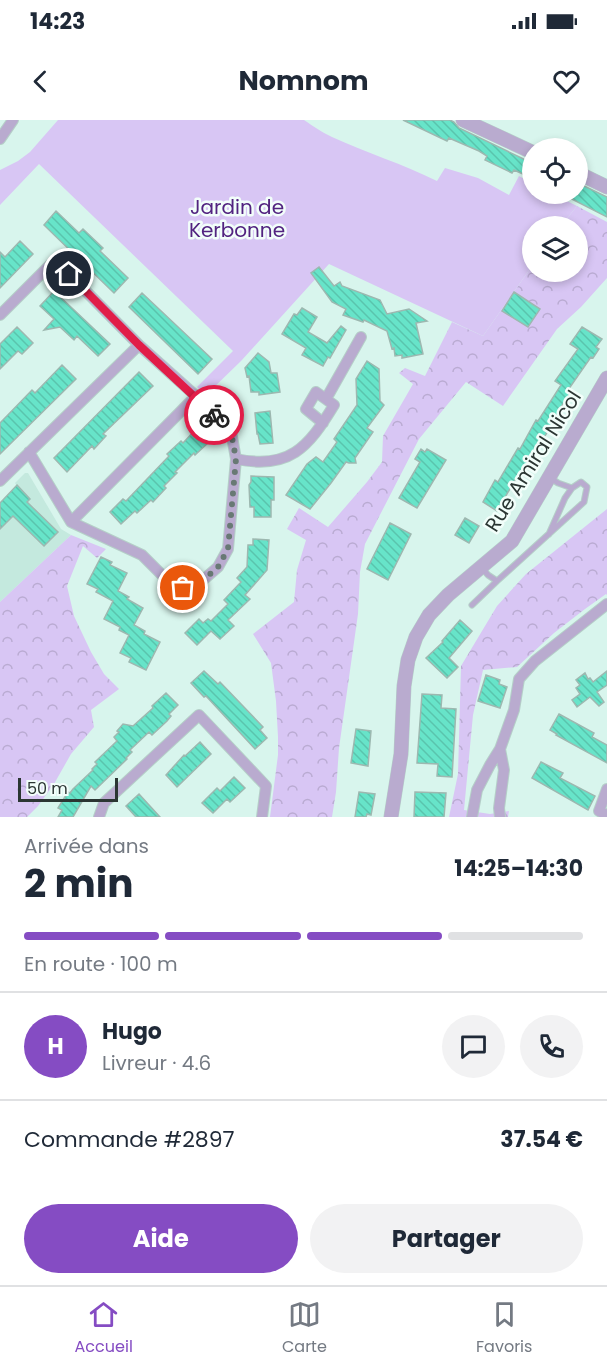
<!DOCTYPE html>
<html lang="fr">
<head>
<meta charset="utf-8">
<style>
  body { margin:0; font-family:Poppins,sans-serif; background:#f2f2f3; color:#1f2937; height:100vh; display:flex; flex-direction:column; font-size:22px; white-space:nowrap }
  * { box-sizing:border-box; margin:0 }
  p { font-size:20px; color:#747a83 }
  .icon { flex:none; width:33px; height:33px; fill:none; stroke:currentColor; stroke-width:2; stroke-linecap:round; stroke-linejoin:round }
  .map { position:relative; height:697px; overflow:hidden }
  .sheet { display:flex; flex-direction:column; background:#fff; flex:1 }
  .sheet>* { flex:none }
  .controls { position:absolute; left:522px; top:18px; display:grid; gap:12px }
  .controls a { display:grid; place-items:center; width:66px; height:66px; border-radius:50%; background:#fff; box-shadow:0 3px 9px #0003; font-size:30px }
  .scale { position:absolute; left:18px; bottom:15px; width:100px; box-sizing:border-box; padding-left:6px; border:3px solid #2b3633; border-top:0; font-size:16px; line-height:21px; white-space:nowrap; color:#2b3633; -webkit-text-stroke:4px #f2fefa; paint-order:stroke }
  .pin { position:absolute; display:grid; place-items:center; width:51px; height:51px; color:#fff; margin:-26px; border:3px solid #fff; border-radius:50%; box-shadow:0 2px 6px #0007 }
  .courier { position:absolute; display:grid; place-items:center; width:60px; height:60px; margin:-30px; border:4px solid #e11d48; border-radius:50%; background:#fff; color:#222; box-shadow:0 2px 8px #0007 }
  .overview em { font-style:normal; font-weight:700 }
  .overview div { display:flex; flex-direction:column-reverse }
  .overview { display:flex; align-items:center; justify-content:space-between; height:102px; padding:0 24px }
  h1 { font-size:39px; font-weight:700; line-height:45px }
  .bar { display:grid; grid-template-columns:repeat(4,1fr); gap:9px 6px; align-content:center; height:72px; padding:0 24px }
  .bar i { height:8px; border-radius:4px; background:#e0e1e3 }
  .bar .current { background:#854cc3 }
  .bar p { grid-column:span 4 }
  .line { display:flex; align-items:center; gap:15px; padding:0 24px; border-top:2px solid #e0e1e3 }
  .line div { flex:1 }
  .round { display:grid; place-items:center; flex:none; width:63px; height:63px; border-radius:32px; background:#f2f2f3 }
  .button { display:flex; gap:12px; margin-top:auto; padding:12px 24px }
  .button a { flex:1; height:69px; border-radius:36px; background:#854cc3; color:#fff; font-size:24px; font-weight:700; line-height:69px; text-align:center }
  .button a+a { background:#f2f2f3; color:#1f2937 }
  .status { display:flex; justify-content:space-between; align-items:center; height:42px; padding:0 30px; background:#fff; direction:ltr }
  .status svg { height:16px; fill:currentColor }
  header { display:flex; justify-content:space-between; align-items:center; height:78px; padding:0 24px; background:#fff; font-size:27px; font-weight:700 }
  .tabs { display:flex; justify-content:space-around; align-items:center; height:84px; border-top:2px solid #e0e1e3; background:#fff; font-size:16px; color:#747a83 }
  .tabs a { display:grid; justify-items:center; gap:3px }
  .tabs .current { color:#854cc3 }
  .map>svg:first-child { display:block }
  .built { fill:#c4e9de }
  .forest { fill:url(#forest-crowns) }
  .green { fill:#d8c6f4 }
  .building { fill:url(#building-back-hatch); stroke:#9db8b0; stroke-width:1.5 }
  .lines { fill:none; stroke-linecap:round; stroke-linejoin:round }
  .service-casing { stroke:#b5cfc8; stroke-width:7 }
  .minor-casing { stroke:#b5cfc8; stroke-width:12 }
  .tertiary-casing { stroke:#b5cfc8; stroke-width:15 }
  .service { stroke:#b9abcf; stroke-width:5 }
  .minor { stroke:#b9abcf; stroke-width:10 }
  .tertiary { stroke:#b9abcf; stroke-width:14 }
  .done { stroke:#687974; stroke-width:6; stroke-dasharray:0 10.8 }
  .route { stroke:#e11d48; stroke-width:8 }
  .labels { text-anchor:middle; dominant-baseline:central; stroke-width:5; stroke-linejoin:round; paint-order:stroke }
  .park-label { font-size:20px; fill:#522380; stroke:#f2fefa }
  .street-label { font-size:20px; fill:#2b3633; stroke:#f2fefa }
</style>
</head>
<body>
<div class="status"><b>14:23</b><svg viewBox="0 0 49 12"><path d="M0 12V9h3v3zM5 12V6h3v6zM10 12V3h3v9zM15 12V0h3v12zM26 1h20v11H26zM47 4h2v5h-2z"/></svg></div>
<header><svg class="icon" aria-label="back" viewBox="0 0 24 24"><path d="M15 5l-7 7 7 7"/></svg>Nomnom<svg class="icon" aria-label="heart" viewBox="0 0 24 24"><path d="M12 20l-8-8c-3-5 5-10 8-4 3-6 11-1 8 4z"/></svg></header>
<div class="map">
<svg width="607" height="697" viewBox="0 0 607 697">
  <defs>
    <pattern id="forest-crowns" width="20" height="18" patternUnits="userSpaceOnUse" patternTransform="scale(1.5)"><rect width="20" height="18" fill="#d8c6f4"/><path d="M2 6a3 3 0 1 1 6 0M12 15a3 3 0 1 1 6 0" fill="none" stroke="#baabd2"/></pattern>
    <pattern id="building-back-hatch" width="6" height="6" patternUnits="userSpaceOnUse" patternTransform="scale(1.5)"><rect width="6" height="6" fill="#67e4c9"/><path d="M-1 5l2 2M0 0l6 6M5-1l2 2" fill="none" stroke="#5ac4ad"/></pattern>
  </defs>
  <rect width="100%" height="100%" fill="#d8f5ed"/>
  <path class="built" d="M 25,353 L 28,353 L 61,409 L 71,415 L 0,482 L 0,383 L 17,366 L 15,363 Z"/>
  <path class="forest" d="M 577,86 L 607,102 L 607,158 L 581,187 L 557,209 L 503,286 L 466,262 L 419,319 L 365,424 L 360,452 L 358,494 L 339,628 L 336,672 L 332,697 L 270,697 L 278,635 L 278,617 L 276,581 L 271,543 L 253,514 L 294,482 L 297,450 L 306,420 L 287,409 L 299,388 L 328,407 L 367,362 L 382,342 L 383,316 L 413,264 L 399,253 L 405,248 L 425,256 L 452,202 L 483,216 L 532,146 L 532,152 L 578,152 L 578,106 L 561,106 Z
    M 607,389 L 607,475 L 606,474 L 585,489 L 554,513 L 517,547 L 483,550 L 473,595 L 464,690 L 490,694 L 509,691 L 508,697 L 449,697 L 458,654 L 461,546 L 497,486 L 526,454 Z
    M 71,415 L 106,429 L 97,438 L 83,426 L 67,466 L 74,496 L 91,532 L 104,554 L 119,569 L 91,590 L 94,607 L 71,634 L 54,664 L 38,686 L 27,697 L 0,697 L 0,482 Z"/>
  <path class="green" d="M 58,0 L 304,0 C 313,6 323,13 332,17 C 367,33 403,44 437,61 L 445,48 L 478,58 L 509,75 L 519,56 L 532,63 L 532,74 L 553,74 L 577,86 L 561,106 L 532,106 L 532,146 L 483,216 L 329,144 L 241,241 L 206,275 L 197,267 L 233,231 L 39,44 L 0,85 L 0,50 L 18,41 L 30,32 Z"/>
  <path class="building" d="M 403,0 L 450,0 L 454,2 L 459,8 L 532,43 L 532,58 L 514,50 L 512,53 L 485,40 L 487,36 L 479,31 L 449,18 L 447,21 Z
    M 578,63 L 607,77 L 607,97 L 562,74 L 578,74 Z
    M 56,91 L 79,113 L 83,109 L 103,128 L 100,131 L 128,158 L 114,173 L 44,105 Z
    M 20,121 L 33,134 L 0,168 L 0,132 L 5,137 Z
    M 319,147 L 334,166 L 340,162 L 342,166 L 380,180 L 387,194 L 409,189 L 427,201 L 416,203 L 423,234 L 402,238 L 402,235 L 395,236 L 394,228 L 392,229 L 387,211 L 364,200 L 363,202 L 343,195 L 346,189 L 332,182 L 311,153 Z
    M 54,171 L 110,224 L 98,236 L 77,216 L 74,220 L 60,207 L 44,210 L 54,199 L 40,186 Z
    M 514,172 L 540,189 L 528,207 L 502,191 Z
    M 142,173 L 212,239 L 198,254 L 129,187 Z
    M 302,188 L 317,197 L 308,212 L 327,223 L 341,206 L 346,210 L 330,238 L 328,237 L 323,246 L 302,235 L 306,228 L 282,214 L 294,194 L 297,195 Z
    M 17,207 L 33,223 L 22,234 L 18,231 L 0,249 L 0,224 Z
    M 582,207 L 602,219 L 596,227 L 599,229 L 593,238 L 591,237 L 568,270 L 571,272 L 559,290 L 562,292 L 551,309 L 550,308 L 519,356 L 518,355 L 497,391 L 483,382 L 495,360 L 498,362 L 518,328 L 520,329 L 536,300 L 538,301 L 561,265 L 555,261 L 578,229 L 570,224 Z
    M 258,233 L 269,242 L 271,253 L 277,253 L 280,272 L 259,275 L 259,272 L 251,272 L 249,256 L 247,257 L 245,248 Z
    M 367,241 L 379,249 L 380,281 L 384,285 L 367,308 L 373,312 L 355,338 L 356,343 L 349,343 L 346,342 L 331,363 L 310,389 L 286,375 L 307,344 L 316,337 L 323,342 L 337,322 L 334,319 L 357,285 L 356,259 Z
    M 62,245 L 76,259 L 0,334 L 0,303 L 32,270 L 35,273 Z
    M 139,252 L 153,266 L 103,314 L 106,316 L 94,329 L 92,326 L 67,352 L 54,338 Z
    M 270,291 L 273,323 L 260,324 L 258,314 L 257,314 L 255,293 Z
    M 196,309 L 209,322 L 195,335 L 194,333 L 175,352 L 177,353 L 164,366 L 166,368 L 153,382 L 151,380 L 137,393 L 135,391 L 121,404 L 110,392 L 123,379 L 126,381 L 169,336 L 167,334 L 181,321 L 183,323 Z
    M 421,329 L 425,332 L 427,329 L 446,340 L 417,388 L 399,378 L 420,342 L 415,339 Z
    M 251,356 L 274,357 L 274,380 L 271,380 L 271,397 L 254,397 L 254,387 L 250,387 L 249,365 L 251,362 Z
    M 17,365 L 30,379 L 27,382 L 58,412 L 44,426 L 13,396 L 0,409 L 0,383 Z
    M 465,398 L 479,406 L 469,423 L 455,415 Z
    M 390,403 L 411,414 L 388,460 L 367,449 Z
    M 253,419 L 269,420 L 267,450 L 245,475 L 250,479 L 228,500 L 234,506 L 220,519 L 211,511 L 197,525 L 185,513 L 199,499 L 203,503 L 208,499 L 211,501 L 228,484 L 224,480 L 241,462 L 237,458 L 247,447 L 248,425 L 253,425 Z
    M 101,437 L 112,442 L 110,445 L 127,453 L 118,471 L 129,477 L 127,479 L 143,488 L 134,505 L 145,511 L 144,514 L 160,522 L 146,550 L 129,542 L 131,538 L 120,533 L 129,515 L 119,510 L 120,507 L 104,499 L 113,481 L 96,472 L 98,469 L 87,464 Z
    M 460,500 L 472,511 L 449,538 L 458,547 L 447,558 L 426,538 L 443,522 L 442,521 Z
    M 204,551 L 218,564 L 220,562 L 263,607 L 260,610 L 267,618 L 255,629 L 206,576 L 204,577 L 191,563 Z
    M 607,551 L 607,565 L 597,572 L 604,582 L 599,586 L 590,577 L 577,587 L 572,580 L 580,574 L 576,568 L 580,565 L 576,560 L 585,553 L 588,559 L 590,558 L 593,562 Z
    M 486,555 L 500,560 L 499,564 L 507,567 L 500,588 L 478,581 Z
    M 166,573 L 178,585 L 169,594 L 171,596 L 167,601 L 152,615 L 149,612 L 130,630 L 132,632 L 126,638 L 127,639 L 95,670 L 91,666 L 73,697 L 58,697 L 62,690 L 58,688 L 68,672 L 70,673 L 73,669 L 93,650 L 92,649 L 97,644 L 95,642 L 117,621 L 114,617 L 119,612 L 117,611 L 123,604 L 133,606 L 153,588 L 152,586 Z
    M 422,574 L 442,575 L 441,588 L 456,589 L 452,657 L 437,656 L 438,644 L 417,643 Z
    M 559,594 L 594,613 L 592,617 L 607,625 L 607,643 L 556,615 L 557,614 L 550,610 Z
    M 356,609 L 371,611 L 368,646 L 351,643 Z
    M 200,622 L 211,634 L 177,667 L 166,655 L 184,635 L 185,636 Z
    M 541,642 L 563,653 L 560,658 L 595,676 L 588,690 L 532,658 Z
    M 234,657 L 245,668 L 230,682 L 227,679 L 213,693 L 202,683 L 217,668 L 220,671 Z
    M 359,672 L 375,674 L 371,695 L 367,694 L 366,697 L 355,697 Z
    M 415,672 L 446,673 L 444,697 L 414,697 Z
    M 139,674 L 160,697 L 136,697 L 126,686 Z"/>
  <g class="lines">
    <g class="service-casing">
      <path id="service" d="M 549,414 L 565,378 L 572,368
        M 482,448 L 488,455 L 497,461 L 584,382 L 587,367 L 581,362 L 572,368 L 558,363 L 549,357
        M 472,485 L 497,461"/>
    </g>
    <g class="minor-casing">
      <path id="minor" d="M 0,19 L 13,0
        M 0,195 L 55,140 L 139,225 L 196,276 L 231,311 L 236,339 L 228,429 L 218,447 L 195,467 L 183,468 L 170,463 L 142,435 L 71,402 L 29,332
        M 326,279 L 361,217
        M 236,339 C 289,350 308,328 334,285 L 316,272 L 306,289 L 323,303
        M 0,361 L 139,225
        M 71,402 L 196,276
        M 500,629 L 504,650 L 499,688 L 500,697
        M 607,669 L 599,691 L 607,695
        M 99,697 L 104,683 L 199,595 L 266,666 L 262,697
        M 472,697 L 477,670 L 490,645 L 500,629 L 514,590 L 519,559 L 535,541 L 607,484"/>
    </g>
    <g class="tertiary-casing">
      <path id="tertiary" d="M 463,0 L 532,32
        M 578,53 L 607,67
        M 391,697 L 401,634 L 404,566 L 408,540 L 416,517 L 429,495 L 448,475 L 512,421 L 607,258"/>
    </g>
    <use href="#service" class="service"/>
    <use href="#minor" class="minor"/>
    <use href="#tertiary" class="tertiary"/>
  </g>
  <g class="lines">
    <path class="done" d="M 183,468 L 195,467 L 218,447 L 228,429 L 236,339 L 231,312 L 214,295"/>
    <path class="route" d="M 69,154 L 139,225 L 214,295"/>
  </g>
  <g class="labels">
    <g class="park-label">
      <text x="237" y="87">Jardin de<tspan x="237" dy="23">Kerbonne</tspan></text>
    </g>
    <g class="street-label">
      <text transform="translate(533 341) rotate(-58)">Rue Amiral Nicol</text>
    </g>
  </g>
</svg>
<div class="controls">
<a><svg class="icon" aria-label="locate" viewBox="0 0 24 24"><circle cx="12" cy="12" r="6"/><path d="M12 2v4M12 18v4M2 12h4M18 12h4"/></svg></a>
<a><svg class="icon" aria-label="layers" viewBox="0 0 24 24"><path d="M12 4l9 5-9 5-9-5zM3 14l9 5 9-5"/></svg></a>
</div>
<div class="scale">50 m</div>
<div class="pin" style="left:183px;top:468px;background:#ea580c"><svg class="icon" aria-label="bag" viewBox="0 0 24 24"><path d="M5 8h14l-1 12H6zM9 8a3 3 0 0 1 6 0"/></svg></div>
<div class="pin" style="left:69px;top:154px;background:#1f2937"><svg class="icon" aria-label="home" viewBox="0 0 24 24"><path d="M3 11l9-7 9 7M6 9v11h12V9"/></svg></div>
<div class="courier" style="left:214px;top:295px"><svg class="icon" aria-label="bike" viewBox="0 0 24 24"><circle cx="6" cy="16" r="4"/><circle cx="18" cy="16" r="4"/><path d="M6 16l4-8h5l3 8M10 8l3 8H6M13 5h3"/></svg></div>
</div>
<section class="sheet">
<div class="overview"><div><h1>2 min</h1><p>Arrivée dans</p></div><em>14:25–14:30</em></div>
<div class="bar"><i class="current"></i><i class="current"></i><i class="current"></i><i></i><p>En route · 100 m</p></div>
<div class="line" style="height:108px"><b class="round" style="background:#854cc3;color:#fff">H</b><div><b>Hugo</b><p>Livreur · 4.6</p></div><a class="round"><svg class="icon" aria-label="chat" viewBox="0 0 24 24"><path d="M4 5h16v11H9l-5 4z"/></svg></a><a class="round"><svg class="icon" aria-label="phone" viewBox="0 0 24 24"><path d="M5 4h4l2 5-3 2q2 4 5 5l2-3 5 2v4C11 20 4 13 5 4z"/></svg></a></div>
<div class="line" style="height:78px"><div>Commande #2897</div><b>37.54 €</b></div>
<div class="button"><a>Aide</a><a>Partager</a></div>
</section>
<nav class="tabs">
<a class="current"><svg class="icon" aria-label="home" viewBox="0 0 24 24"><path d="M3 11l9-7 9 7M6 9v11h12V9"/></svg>Accueil</a>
<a><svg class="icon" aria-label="map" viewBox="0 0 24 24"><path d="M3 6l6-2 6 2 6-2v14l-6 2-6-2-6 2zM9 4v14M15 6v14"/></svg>Carte</a>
<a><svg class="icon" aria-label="saved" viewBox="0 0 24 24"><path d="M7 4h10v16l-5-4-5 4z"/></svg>Favoris</a>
</nav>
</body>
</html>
